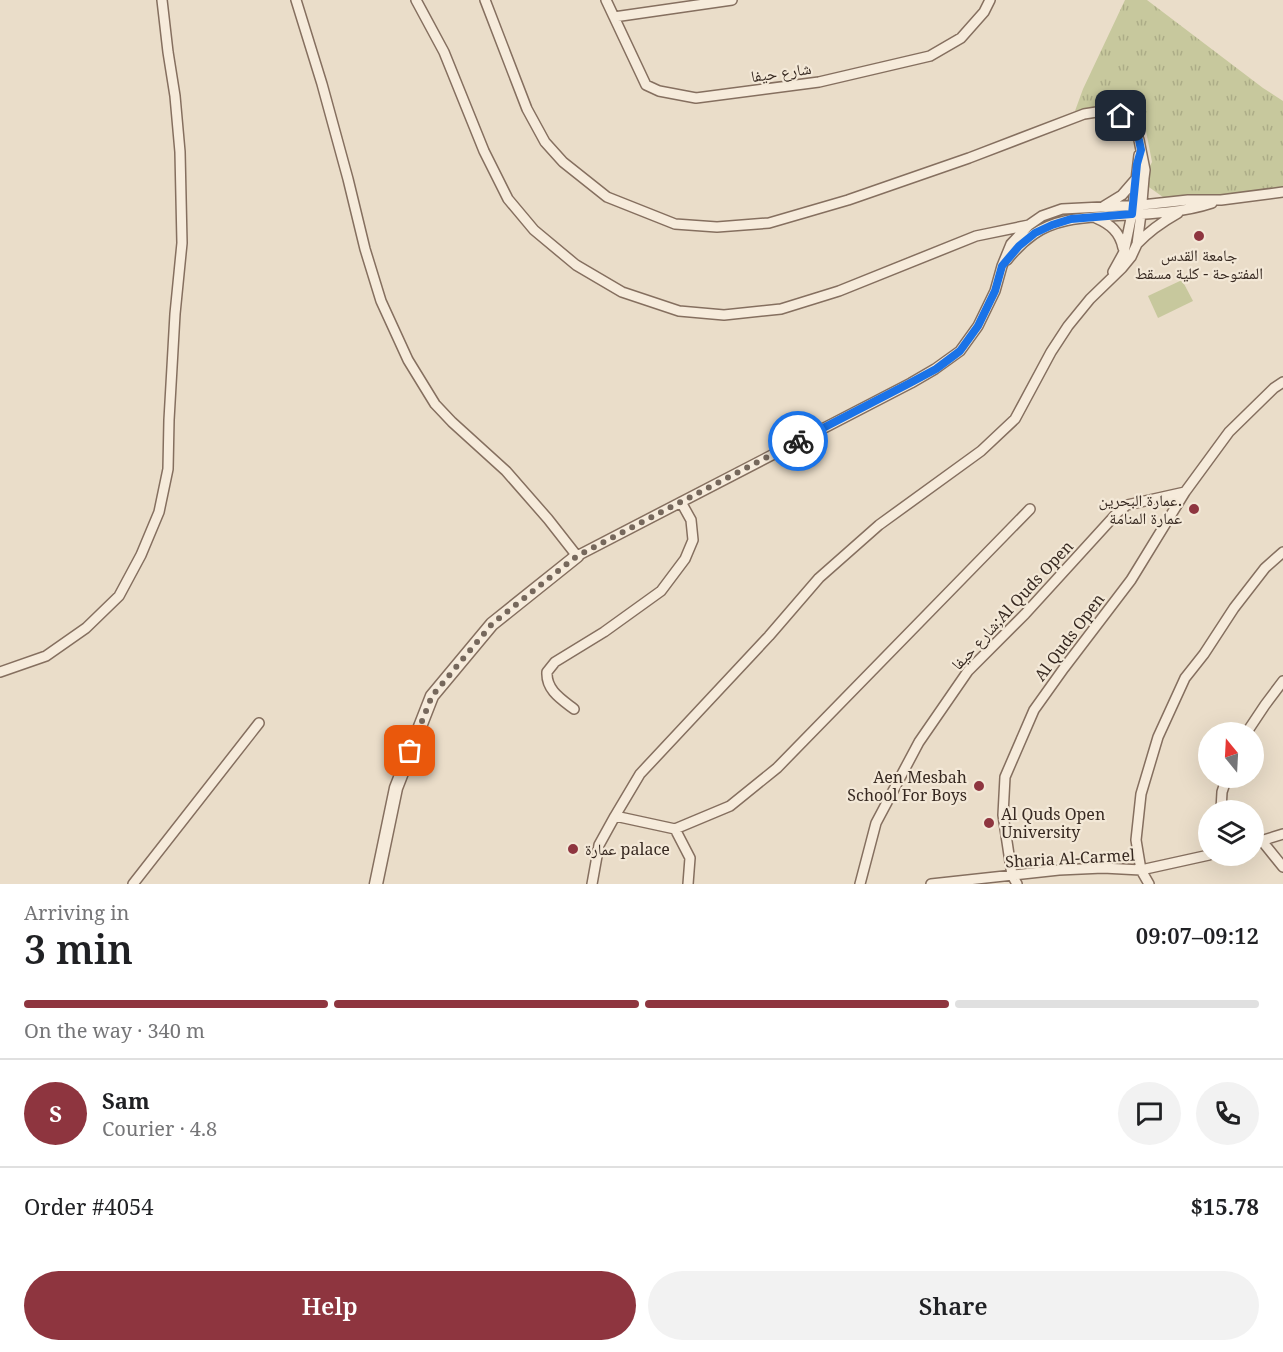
<!DOCTYPE html>
<html lang="en">
<head>
<meta charset="utf-8">
<style>
  body { margin:0; font-family:"Noto Serif","Noto Naskh Arabic",serif; background:#f2f2f2; color:#202124; height:100vh; display:flex; flex-direction:column; font-size:22px; white-space:nowrap }
  * { box-sizing:border-box; margin:0 }
  p { font-size:20px; color:#757577 }
  .icon { flex:none; width:33px; height:33px; fill:none; stroke:currentColor; stroke-width:2; stroke-linecap:round; stroke-linejoin:round }
  .map { position:relative; height:884px; overflow:hidden }
  .sheet { display:flex; flex-direction:column; background:#fff; flex:1 }
  .sheet>* { flex:none }
  .needle { width:39px; rotate:342deg }
  .controls { position:absolute; left:1198px; top:722px; display:grid; gap:12px }
  .controls a { display:grid; place-items:center; width:66px; height:66px; border-radius:50%; background:#fff; box-shadow:0 6px 24px #0002; font-size:30px }
  .pin { position:absolute; display:grid; place-items:center; width:51px; height:51px; color:#fff; margin:-26px; border-radius:12px; box-shadow:0 3px 9px #0006 }
  .courier { position:absolute; display:grid; place-items:center; width:60px; height:60px; margin:-30px; border:4px solid #1a73e8; border-radius:50%; background:#fff; color:#222; box-shadow:0 2px 8px #0007 }
  .headline em { font-style:normal; font-weight:600 }
  .headline div { display:flex; flex-direction:column-reverse }
  .headline { display:flex; align-items:center; justify-content:space-between; height:102px; padding:0 24px }
  h1 { font-size:39px; font-weight:600; line-height:45px }
  .bar { display:grid; grid-template-columns:repeat(4,1fr); gap:9px 6px; align-content:center; height:72px; padding:0 24px }
  .bar i { height:8px; border-radius:4px; background:#e0e0e0 }
  .bar .active { background:#8e353f }
  .bar p { grid-column:span 4 }
  .line { display:flex; align-items:center; gap:15px; padding:0 24px; border-top:2px solid #e0e0e0 }
  .line div { flex:1 }
  .round { display:grid; place-items:center; flex:none; width:63px; height:63px; border-radius:32px; background:#f2f2f2 }
  .button { display:flex; gap:12px; margin-top:auto; padding:12px 24px }
  .button a { flex:1; height:69px; border-radius:36px; background:#8e353f; color:#fff; font-size:24px; font-weight:600; line-height:69px; text-align:center }
  .button a+a { background:#f2f2f2; color:#202124 }
  .map>svg:first-child { display:block }
  .green { fill:#c7c89d }
  .park { fill:url(#park-tufts) }
  .lines { fill:none; stroke-linecap:round; stroke-linejoin:round }
  .minor-casing { stroke:#856f5f; stroke-width:12 }
  .tertiary-casing { stroke:#856f5f; stroke-width:15 }
  .minor { stroke:#f6ebdb; stroke-width:9 }
  .tertiary { stroke:#f6ebdb; stroke-width:12 }
  .done { stroke:#76685c; stroke-width:6; stroke-dasharray:0 10.8 }
  .route { stroke:#1a73e8; stroke-width:8 }
  .poi-dot { fill:#8e353f; stroke:#f3e8d7; stroke-width:2 }
  .labels { text-anchor:middle; dominant-baseline:central; stroke-width:4.5; stroke-linejoin:round; paint-order:stroke }
  .street-label { font-size:16px; fill:#372921; stroke:#f3e8d7 }
  .poi-label { font-size:16px; fill:#372921; stroke:#f3e8d7; text-anchor:end }
</style>
</head>
<body>
<div class="map">
<svg width="1283" height="884" viewBox="0 0 1283 884">
  <defs>
    <pattern id="park-tufts" width="24" height="20" patternUnits="userSpaceOnUse" patternTransform="scale(1.5)"><rect width="24" height="20" fill="#c7c89d"/><path d="M3 7l-1-3M5 7V3M7 7l1-3M15 17l-1-3M17 17v-4M19 17l1-3" fill="none" stroke="#acac87"/></pattern>
  </defs>
  <rect width="100%" height="100%" fill="#eaddc9"/>
  <path class="green" d="M 1182,280 L 1193,301 L 1158,318 L 1148,296 Z"/>
  <path class="park" d="M 1125,0 L 1147,0 L 1263,88 L 1283,101 L 1283,191 L 1170,202 L 1146,185 L 1144,178 L 1152,162 L 1146,131 L 1135,110 L 1119,102 L 1075,111 L 1083,89 Z"/>
  <g class="lines">
    <g class="minor-casing">
      <path id="minor" d="M 296,0 L 322,84 L 348,179 L 365,249 L 381,301 L 408,360 L 435,404 L 452,422 L 506,471 L 548,519 L 577,556 L 911,383 L 935,369 L 960,351 L 978,326 L 995,291 L 1002,266 L 1011,244 L 1029,225 L 1042,216 L 1062,209 L 1142,205 L 1188,200 L 1221,200 L 1283,192
        M 416,0 L 444,52 L 484,151 L 508,199 L 534,230 L 576,265 L 622,292 L 679,311 L 724,315 L 781,309 L 839,291 L 976,236 L 1029,225
        M 485,0 L 527,109 L 545,142 L 563,162 L 607,197 L 675,224 L 717,227 L 769,223 L 848,200 L 969,158 L 1084,114 L 1103,111 L 1121,116 L 1135,129 L 1139,140 L 1145,170 L 1144,178 L 1141,214 L 1137,244 L 1131,257 L 1122,268 L 1090,299 L 1068,326 L 1051,352 L 1015,419 L 981,451 L 879,525 L 819,578 L 769,636 L 640,774 L 615,816
        M 606,0 L 646,85 L 659,91 L 696,98 L 819,82 L 930,56 L 961,38 L 984,12 L 990,0
        M 614,17 L 732,0
        M 1104,206 L 1122,195 L 1135,180
        M 1096,218 C 1110,224 1120,232 1123,248
        M 1137,244 C 1149,231 1162,222 1178,213
        M 1007,260 C 1015,250 1024,241 1034,234 C 1056,219 1081,218 1106,216 C 1141,214 1179,214 1212,203
        M 1113,272 L 1124,252 L 1132,214 L 1139,155
        M 0,672 L 46,656 L 86,628 L 119,596 L 141,555 L 159,512 L 168,469 L 169,420 L 175,314 L 182,243 L 180,152 L 175,96 L 168,52 L 162,0
        M 574,709 C 561,699 546,690 547,672 L 555,662 L 604,632 L 661,591 L 685,559 L 693,540 L 691,520 L 681,502
        M 1247,732 L 1265,705 L 1283,681
        M 1221,810 L 1222,792 L 1227,777
        M 675,829 L 730,806 L 777,768 L 1030,509
        M 1262,841 L 1283,867
        M 1254,843 L 1283,834
        M 133,884 L 259,723
        M 592,884 L 599,845 L 615,816 L 675,829 L 690,858 L 688,884
        M 860,884 L 876,823 L 919,742 L 968,671 L 1025,614 L 1118,512 L 1127,505 L 1185,492
        M 931,884 L 1059,870 L 1103,868 L 1141,870 L 1209,855
        M 1017,884 L 1012,875 L 1003,815 L 1005,777 L 1034,710 L 1064,668 L 1131,580 L 1185,492 L 1229,432 L 1274,388 L 1283,382
        M 1149,884 L 1141,870 L 1136,840 L 1141,794 L 1158,737 L 1185,678 L 1204,654 L 1234,608 L 1265,568 L 1283,552"/>
    </g>
    <g class="tertiary-casing">
      <path id="tertiary" d="M 376,884 L 396,788 L 432,696 L 492,624 L 577,556"/>
    </g>
    <use href="#minor" class="minor"/>
    <use href="#tertiary" class="tertiary"/>
  </g>
  <g class="lines">
    <path class="done" d="M 410,751 L 432,696 L 492,624 L 543,583 L 577,556 L 798,441"/>
    <path class="route" d="M 798,441 L 910,383 L 936,369 L 960,351 L 978,326 L 995,291 L 1002,266 L 1019,246 L 1035,233 L 1052,225 L 1071,219 L 1132,214 L 1137,164 L 1141,150 L 1139,140 L 1135,129 L 1121,116"/>
  </g>
  <g class="poi-dot">
    <circle cx="1199" cy="236" r="6"/>
    <circle cx="1194" cy="509" r="6"/>
    <circle cx="979" cy="786" r="6"/>
    <circle cx="989" cy="823" r="6"/>
    <circle cx="573" cy="849" r="6"/>
  </g>
  <g class="labels">
    <g class="street-label">
      <text transform="translate(781 72) rotate(-8)">شارع حيفا</text>
      <text transform="translate(1012 605) rotate(-47)">شارع حيفا;Al Quds Open</text>
      <text transform="translate(1069 637) rotate(-53)">Al Quds Open</text>
      <text transform="translate(1070 858) rotate(-3)">Sharia Al-Carmel</text>
    </g>
    <g class="poi-label">
      <text x="1199" y="255" text-anchor="middle">جامعة القدس<tspan x="1199" dy="18">المفتوحة - كلية مسقط</tspan></text>
      <text x="1182" y="500">عمارة البحرين.<tspan x="1182" dy="18">عمارة المنامة</tspan></text>
      <text x="967" y="777">Aen Mesbah<tspan x="967" dy="18">School For Boys</tspan></text>
      <text x="1001" y="814" text-anchor="start">Al Quds Open<tspan x="1001" dy="18">University</tspan></text>
      <text x="585" y="849" text-anchor="start">عمارة palace</text>
    </g>
  </g>
</svg>
<div class="controls">
<a><svg class="needle" viewBox="-14 -14 28 28"><path d="M0-13l5 13h-10z" fill="#e53935"/><path d="M0 13l5-13h-10z" fill="#757577"/></svg></a>
<a><svg class="icon" aria-label="layers" viewBox="0 0 24 24"><path d="M12 4l9 5-9 5-9-5zM3 14l9 5 9-5"/></svg></a>
</div>
<div class="pin" style="left:410px;top:751px;background:#ea580c"><svg class="icon" aria-label="bag" viewBox="0 0 24 24"><path d="M5 8h14l-1 12H6zM9 8a3 3 0 0 1 6 0"/></svg></div>
<div class="pin" style="left:1121px;top:116px;background:#1f2937"><svg class="icon" aria-label="home" viewBox="0 0 24 24"><path d="M3 11l9-7 9 7M6 9v11h12V9"/></svg></div>
<div class="courier" style="left:798px;top:441px"><svg class="icon" aria-label="bike" viewBox="0 0 24 24"><circle cx="6" cy="16" r="4"/><circle cx="18" cy="16" r="4"/><path d="M6 16l4-8h5l3 8M10 8l3 8H6M13 5h3"/></svg></div>
</div>
<section class="sheet">
<div class="headline"><div><h1>3 min</h1><p>Arriving in</p></div><em>09:07–09:12</em></div>
<div class="bar"><i class="active"></i><i class="active"></i><i class="active"></i><i></i><p>On the way · 340 m</p></div>
<div class="line" style="height:108px"><b class="round" style="background:#8e353f;color:#fff">S</b><div><b>Sam</b><p>Courier · 4.8</p></div><a class="round"><svg class="icon" aria-label="chat" viewBox="0 0 24 24"><path d="M4 5h16v11H9l-5 4z"/></svg></a><a class="round"><svg class="icon" aria-label="phone" viewBox="0 0 24 24"><path d="M5 4h4l2 5-3 2q2 4 5 5l2-3 5 2v4C11 20 4 13 5 4z"/></svg></a></div>
<div class="line" style="height:78px"><div>Order #4054</div><b>$15.78</b></div>
<div class="button"><a>Help</a><a>Share</a></div>
</section>
</body>
</html>
